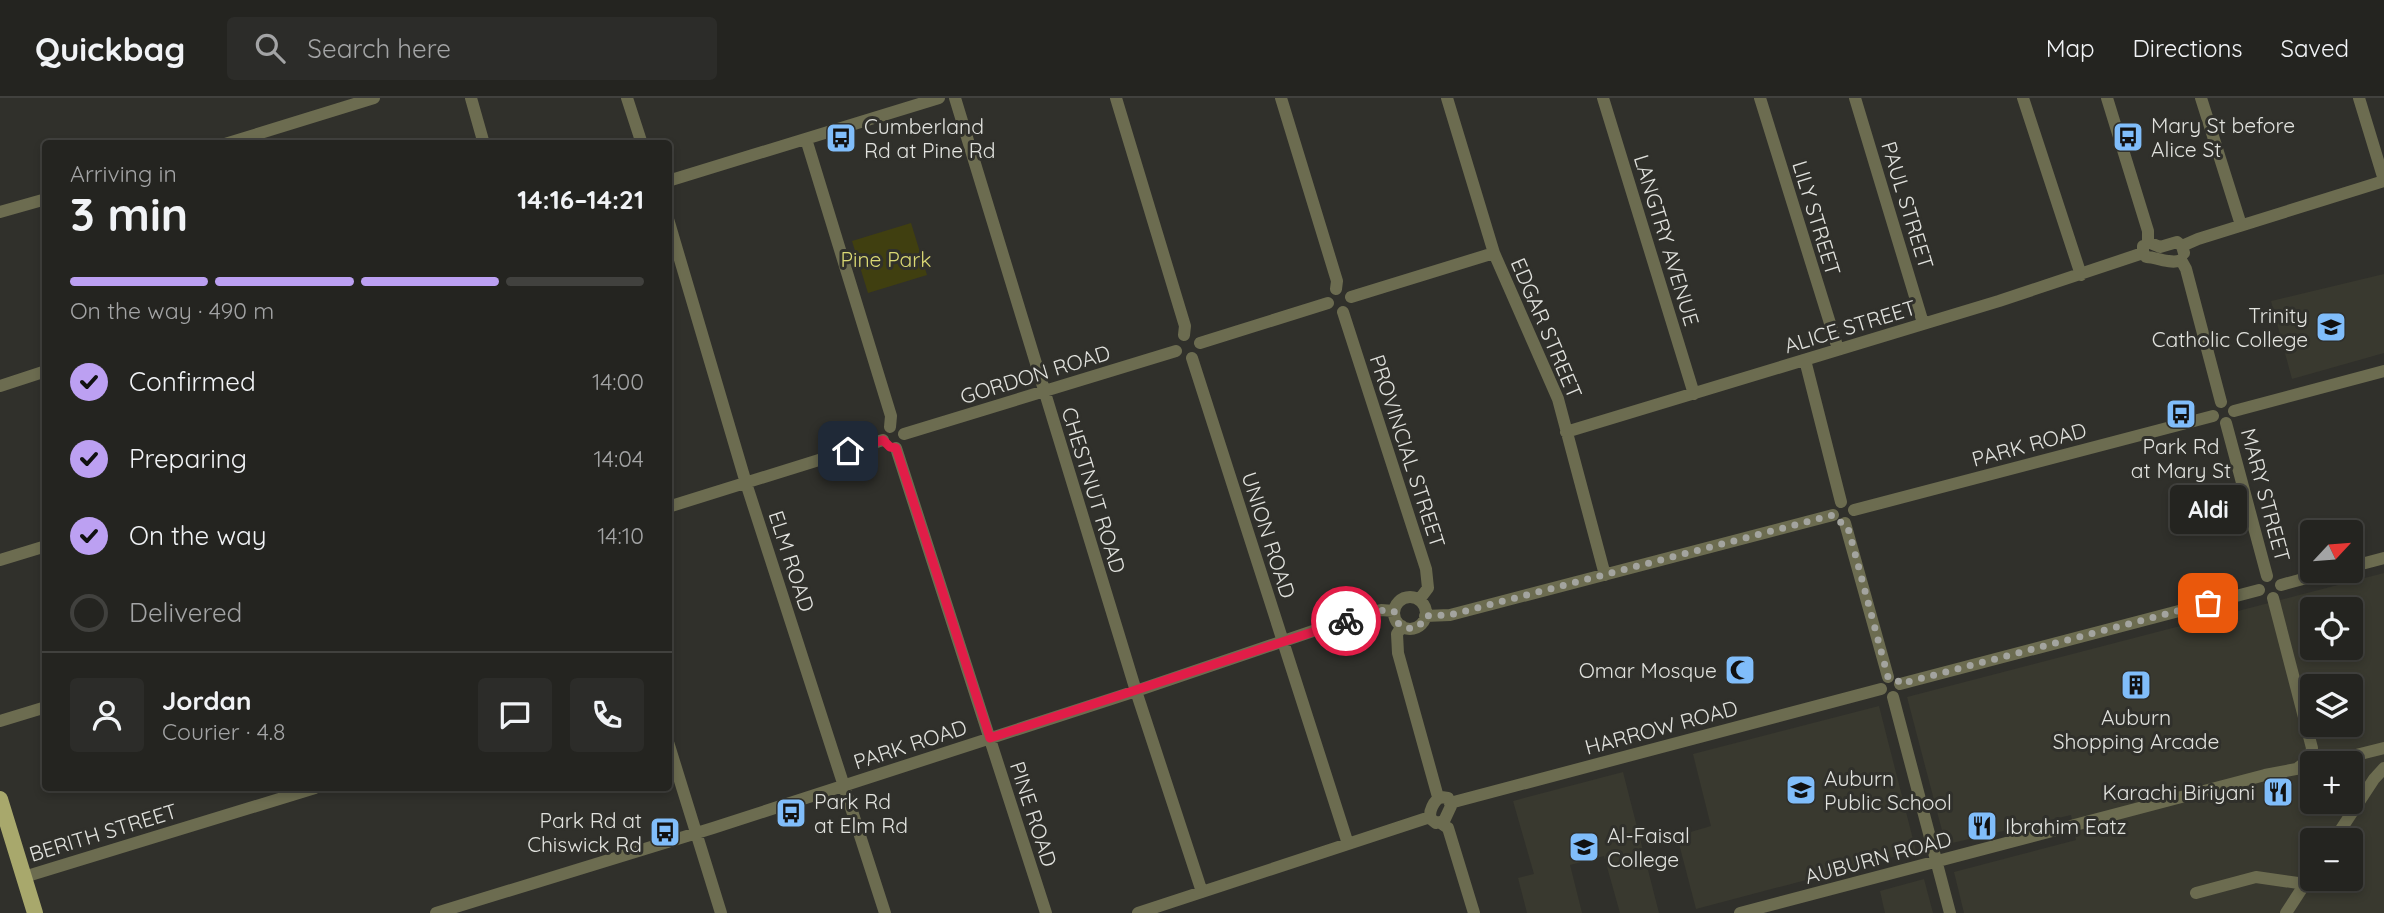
<!DOCTYPE html>
<html lang="en">
<head>
<meta charset="utf-8">
<style>
  body { margin:0; font-family:Quicksand,sans-serif; background:#2c2c29; color:#f1f3f6; height:100vh; display:flex; flex-direction:column; font-size:26px; white-space:nowrap }
  * { box-sizing:border-box; margin:0 }
  p { font-size:23px; color:#a3a4a5 }
  .icon { flex:none; width:38px; height:38px; fill:none; stroke:currentColor; stroke-width:2; stroke-linecap:round; stroke-linejoin:round }
  .map { position:relative; flex:1; overflow:hidden }
  .sheet { position:absolute; left:42px; top:42px; width:630px; height:651px; display:flex; flex-direction:column; background:#242420; border-radius:7px; box-shadow:0 4px 10px #0003,0 0 0 2px #41413e }
  .sheet>* { flex:none }
  .needle { width:46px; rotate:64deg }
  .fabs { position:absolute; left:2300px; top:422px; display:grid; gap:14px }
  .fabs a { display:grid; place-items:center; width:63px; height:63px; border-radius:7px; background:#242420; box-shadow:0 4px 10px #0003,0 0 0 2px #41413e; font-size:35px }
  .pin { position:absolute; display:grid; place-items:center; width:60px; height:60px; color:#fff; margin:-30px; border-radius:14px; box-shadow:0 4px 10px #0006 }
  .courier { position:absolute; display:grid; place-items:center; width:70px; height:70px; margin:-35px; border:5px solid #e11d48; border-radius:50%; background:#fff; color:#222; box-shadow:0 2px 9px #0007 }
  .bubble { position:absolute; height:49px; border-radius:7px; background:#242420; box-shadow:0 4px 10px #0003,0 0 0 2px #41413e; font-size:23px; font-weight:800; line-height:49px; text-align:center }
  .head em { font-style:normal; font-weight:800 }
  .head div { display:flex; flex-direction:column-reverse }
  .head { display:flex; align-items:center; justify-content:space-between; height:119px; padding:0 28px }
  h1 { font-size:46px; font-weight:800; line-height:52px }
  .bar { display:grid; grid-template-columns:repeat(4,1fr); gap:10px 7px; align-content:center; height:84px; padding:0 28px }
  .bar i { height:9px; border-radius:5px; background:#41413e }
  .bar .selected { background:#bca0f2 }
  .bar p { grid-column:span 4 }
  .line { display:flex; align-items:center; gap:18px; padding:0 28px; border-top:2px solid #41413e }
  .line div { flex:1 }
  .round { display:grid; place-items:center; flex:none; width:74px; height:74px; border-radius:7px; background:#2c2c29 }
  ol { padding:0 28px; list-style:none }
  li { display:flex; align-items:center; gap:21px; height:77px }
  li p { margin-inline-start:auto }
  li .icon { padding:7px; border-radius:50%; background:#bca0f2; color:#111; stroke-width:4 }
  li:last-child { color:#a3a4a5 }
  li i { width:38px; height:38px; border:4px solid #41413e; border-radius:50% }
  header { display:flex; align-items:center; gap:42px; box-sizing:border-box; height:98px; padding:0 35px; background:#242420; border-bottom:2px solid #41413e }
  header strong { font-size:33px }
  nav { display:flex; gap:38px; margin-inline-start:auto; font-size:24px }
  .search { width:490px; height:63px; background:#2c2c29; display:flex; align-items:center; gap:18px; box-sizing:border-box; padding:0 24px; border-radius:7px; color:#a3a4a5; font-size:26px }
  .map>svg:first-child { display:block }
  .built { fill:#39392f; fill-rule:evenodd }
  .green { fill:#403f10 }
  .lines { fill:none; stroke-linecap:round; stroke-linejoin:round }
  .minor { stroke:#6c6c50; stroke-width:12 }
  .major { stroke:#a8a86c; stroke-width:16 }
  .done { stroke:#a3a49f; stroke-width:7; stroke-dasharray:0 12.6 }
  .route { stroke:#e11d48; stroke-width:9 }
  .labels { text-anchor:middle; dominant-baseline:central; stroke-width:6; stroke-linejoin:round; paint-order:stroke }
  .poi-label { font-size:21px; fill:#e1e2de; stroke:#30302b; text-anchor:start }
  .street-label { font-size:21px; fill:#e1e2de; stroke:#30302b }
  .park-label { font-size:21px; fill:#dbd974; stroke:#30302b }
</style>
</head>
<body>
<header>
<strong>Quickbag</strong>
<div class="search"><svg class="icon" aria-label="search" viewBox="0 0 24 24"><circle cx="10" cy="10" r="6"/><path d="M15 15l6 6"/></svg>Search here</div>
<nav><a>Map</a><a>Directions</a><a>Saved</a></nav>
</header>
<div class="map">
<svg width="2384" height="815" viewBox="0 0 2384 815">
  <rect width="100%" height="100%" fill="#30302b"/>
  <path class="built" d="M 2384,176 L 2384,255 L 2292,281 L 2271,203 Z
    M 2384,475 L 2384,815 L 1964,815 L 1954,774 L 2076,742 L 2071,717 L 1948,746 L 1945,744 L 1907,599 ZM 2312,511 L 2350,511 L 2350,550 L 2312,550 ZM 2312,588 L 2350,588 L 2350,626 L 2312,626 ZM 2312,665 L 2350,665 L 2350,704 L 2312,704 ZM 2312,742 L 2350,742 L 2350,780 L 2312,780 Z
    M 1879,608 L 1916,753 L 1696,811 L 1677,738 L 1711,728 L 1693,656 Z
    M 1623,674 L 1659,815 L 1620,815 L 1604,758 L 1570,767 L 1582,815 L 1527,815 L 1518,780 L 1534,776 L 1513,703 Z
    M 1924,781 L 1933,815 L 1885,815 L 1880,793 Z"/>
  <path class="green" d="M 911,125 L 927,177 L 868,195 L 852,143 Z"/>
  <g class="lines">
    <path class="minor" d="M 471,0 L 484,46
      M 627,0 L 642,46
      M 955,0 L 1136,593 L 1202,794
      M 1116,0 L 1185,228 L 1184,237
      M 1281,0 L 1337,183 L 1336,191
      M 1447,0 L 1494,155 L 1558,301 L 1605,477
      M 1603,0 L 1694,296
      M 1760,0 L 1838,251
      M 1855,0 L 1923,225
      M 2023,0 L 2081,177
      M 2107,0 L 2148,133 L 2148,144
      M 2201,0 L 2241,127
      M 2359,0 L 2384,82
      M 806,41 L 891,318 L 890,329
      M 225,46 L 374,0
      M 668,83 L 939,0
      M 0,114 L 46,101
      M 668,121 L 746,385 L 885,815
      M 2148,144 L 2160,149 L 2177,144 L 2182,148 L 2184,155
      M 2143,148 L 2143,154 L 2146,159 C 2157,159 2172,167 2181,162
      M 2182,148 L 2198,141 L 2384,83
      M 2181,162 L 2186,171 L 2221,304
      M 1351,199 L 1494,155
      M 1343,214 L 1426,471 L 1428,490 L 1419,502
      M 1200,245 L 1328,205
      M 1192,260 L 1348,746
      M 1805,262 L 1841,404
      M 0,288 L 46,273
      M 2234,313 L 2384,273
      M 2226,325 L 2267,478
      M 1566,334 L 1999,203 L 2143,155
      M 904,336 L 1176,253
      M 896,350 L 1046,815
      M 668,409 L 883,342
      M 1854,412 L 2213,318
      M 1845,425 L 1888,579
      M 0,462 L 46,448
      M 2350,469 L 2384,460
      M 2281,487 L 2336,472
      M1394 515a16 16 0 1 1 32 0a16 16 0 1 1-32 0Z
      M 2273,500 L 2312,650 L 2310,661 L 2299,669
      M 1425,518 L 1450,517 L 1833,417
      M 1402,528 L 1397,536 L 1398,555 L 1438,699
      M 1900,586 L 2259,492
      M 1893,599 L 1950,815
      M 0,623 L 46,609
      M 668,644 L 721,815
      M 2324,665 L 2384,650
      M 1441,699 L 1448,700 L 1451,708 L 1444,723 L 1436,725 L 1431,721 C 1428,714 1434,702 1441,699 Z
      M 1450,705 L 1881,591
      M 1441,725 L 1448,730 L 1474,815
      M 2334,742 L 2374,681 L 2384,670
      M 24,779 L 315,690
      M 2196,795 L 2256,779 L 2305,786
      M 436,815 L 713,730 L 1136,593 L 1363,516 L 1381,512 L 1394,513
      M 1138,815 L 1430,719
      M 1740,815 L 2265,677 L 2312,668
      M 2286,815 L 2312,775"/>
    <path class="major" d="M 0,701 L 35,815"/>
  </g>
  <g class="lines">
    <path class="done" d="M 1346,523 C 1362,517 1377,510 1394,513 L 1399,527 L 1412,531 L 1420,527 L 1425,518 L 1450,517 L 1833,417 L 1839,424 L 1845,425 L 1849,433 L 1888,579 L 1897,581 L 1900,586 L 2208,505"/>
    <path class="route" d="M 848,353 L 883,342 L 890,349 L 896,350 L 990,640 L 1346,523"/>
  </g>
  <defs>
    <g id="bus-square" transform="scale(1.575)"><rect x="-9" y="-9" width="18" height="18" rx="4" fill="#80bdfa" stroke="#30302b"/><path d="M-5-6H5V4H4V6H2V4H-2V6H-4V4H-5ZM-3.5-4V0h7V-4ZM-3.5 1.2v1.5H-2V1.2ZM2 1.2v1.5H3.5V1.2Z" fill="#111"/></g>
    <g id="school-square" transform="scale(1.575)"><rect x="-9" y="-9" width="18" height="18" rx="4" fill="#80bdfa" stroke="#30302b"/><path d="M0-5L7-2L0 1L-7-2ZM-4 1L0 2.5L4 1V4Q0 6-4 4Z" fill="#111"/></g>
    <g id="mosque-square" transform="scale(1.575)"><rect x="-9" y="-9" width="18" height="18" rx="4" fill="#80bdfa" stroke="#30302b"/><path d="M3.5-4.9A6 6 0 1 0 3.5 4.9A5 5 0 1 1 3.5-4.9Z" fill="#111"/></g>
    <g id="building-square" transform="scale(1.575)"><rect x="-9" y="-9" width="18" height="18" rx="4" fill="#80bdfa" stroke="#30302b"/><path d="M-4-6H4V6H1V3H-1V6H-4ZM-2.5-4.3h1.7v1.8h-1.7ZM.8-4.3h1.7v1.8H.8ZM-2.5-1h1.7V.8h-1.7ZM.8-1h1.7V.8H.8Z" fill="#111"/></g>
    <g id="restaurant-square" transform="scale(1.575)"><rect x="-9" y="-9" width="18" height="18" rx="4" fill="#80bdfa" stroke="#30302b"/><path d="M-5-6h1v4h1v-4h1v4h1v-4h1v5L-1.5 .5V6h-2V.5L-5-1ZM5-6V6H3V1.5H1.5Q1.5-4 5-6Z" fill="#111"/></g>
  </defs>
  <g fill-rule="evenodd">
    <use href="#bus-square" x="2128" y="39"/>
    <use href="#bus-square" x="841" y="40"/>
    <use href="#school-square" x="2331" y="229"/>
    <use href="#bus-square" x="2181" y="316"/>
    <use href="#mosque-square" x="1740" y="572"/>
    <use href="#building-square" x="2136" y="587"/>
    <use href="#school-square" x="1801" y="692"/>
    <use href="#restaurant-square" x="2278" y="694"/>
    <use href="#bus-square" x="791" y="715"/>
    <use href="#restaurant-square" x="1982" y="728"/>
    <use href="#bus-square" x="665" y="734"/>
    <use href="#school-square" x="1584" y="749"/>
  </g>
  <g class="labels">
    <g class="poi-label">
      <text x="2151" y="27">Mary St before<tspan x="2151" dy="24">Alice St</tspan></text>
      <text x="864" y="28">Cumberland<tspan x="864" dy="24">Rd at Pine Rd</tspan></text>
      <text x="2308" y="217" text-anchor="end">Trinity<tspan x="2308" dy="24">Catholic College</tspan></text>
      <text x="2181" y="348" text-anchor="middle">Park Rd<tspan x="2181" dy="24">at Mary St</tspan></text>
      <text x="1717" y="572" text-anchor="end">Omar Mosque</text>
      <text x="2136" y="619" text-anchor="middle">Auburn<tspan x="2136" dy="24">Shopping Arcade</tspan></text>
      <text x="1824" y="680">Auburn<tspan x="1824" dy="24">Public School</tspan></text>
      <text x="2255" y="694" text-anchor="end">Karachi Biriyani</text>
      <text x="814" y="703">Park Rd<tspan x="814" dy="24">at Elm Rd</tspan></text>
      <text x="642" y="722" text-anchor="end">Park Rd at<tspan x="642" dy="24">Chiswick Rd</tspan></text>
      <text x="2005" y="728">Ibrahim Eatz</text>
      <text x="1607" y="737">Al-Faisal<tspan x="1607" dy="24">College</tspan></text>
    </g>
    <g class="street-label">
      <text transform="translate(1908 107) rotate(73)">PAUL STREET</text>
      <text transform="translate(1817 120) rotate(73)">LILY STREET</text>
      <text transform="translate(1667 142) rotate(73)">LANGTRY AVENUE</text>
      <text transform="translate(1850 228) rotate(-17)">ALICE STREET</text>
      <text transform="translate(1547 230) rotate(67)">EDGAR STREET</text>
      <text transform="translate(1035 276) rotate(-17)">GORDON ROAD</text>
      <text transform="translate(2029 346) rotate(-15)">PARK ROAD</text>
      <text transform="translate(1408 353) rotate(72)">PROVINCIAL STREET</text>
      <text transform="translate(1094 392) rotate(73)">CHESTNUT ROAD</text>
      <text transform="translate(2266 397) rotate(75)">MARY STREET</text>
      <text transform="translate(1269 437) rotate(72)">UNION ROAD</text>
      <text transform="translate(792 463) rotate(72)">ELM ROAD</text>
      <text transform="translate(1661 629) rotate(-15)">HARROW ROAD</text>
      <text transform="translate(910 646) rotate(-18)">PARK ROAD</text>
      <text transform="translate(1034 716) rotate(72)">PINE ROAD</text>
      <text transform="translate(103 734) rotate(-17)">BERITH STREET</text>
      <text transform="translate(1878 759) rotate(-15)">AUBURN ROAD</text>
    </g>
    <g class="park-label">
      <text x="886" y="161">Pine Park</text>
    </g>
  </g>
</svg>
<div class="fabs">
<a><svg class="needle" viewBox="-14 -14 28 28"><path d="M0-13l5 13h-10z" fill="#e53935"/><path d="M0 13l5-13h-10z" fill="#a3a4a5"/></svg></a>
<a><svg class="icon" aria-label="locate" viewBox="0 0 24 24"><circle cx="12" cy="12" r="6"/><path d="M12 2v4M12 18v4M2 12h4M18 12h4"/></svg></a>
<a><svg class="icon" aria-label="layers" viewBox="0 0 24 24"><path d="M12 4l9 5-9 5-9-5zM3 14l9 5 9-5"/></svg></a>
<a>+</a>
<a>−</a>
</div>
<div class="pin" style="left:2208px;top:505px;background:#ea580c"><svg class="icon" aria-label="bag" viewBox="0 0 24 24"><path d="M5 8h14l-1 12H6zM9 8a3 3 0 0 1 6 0"/></svg></div>
<div class="pin" style="left:848px;top:353px;background:#1f2937"><svg class="icon" aria-label="home" viewBox="0 0 24 24"><path d="M3 11l9-7 9 7M6 9v11h12V9"/></svg></div>
<div class="courier" style="left:1346px;top:523px"><svg class="icon" aria-label="bike" viewBox="0 0 24 24"><circle cx="6" cy="16" r="4"/><circle cx="18" cy="16" r="4"/><path d="M6 16l4-8h5l3 8M10 8l3 8H6M13 5h3"/></svg></div>
<div class="bubble" style="left:2170px;top:387px;width:77px">Aldi</div>
<section class="sheet">
<div class="head"><div><h1>3 min</h1><p>Arriving in</p></div><em>14:16–14:21</em></div>
<div class="bar"><i class="selected"></i><i class="selected"></i><i class="selected"></i><i></i><p>On the way · 490 m</p></div>
<ol>
<li><svg class="icon" aria-label="check" viewBox="0 0 24 24"><path d="M5 12l5 5 9-10"/></svg>Confirmed<p>14:00</p></li>
<li><svg class="icon" aria-label="check" viewBox="0 0 24 24"><path d="M5 12l5 5 9-10"/></svg>Preparing<p>14:04</p></li>
<li><svg class="icon" aria-label="check" viewBox="0 0 24 24"><path d="M5 12l5 5 9-10"/></svg>On the way<p>14:10</p></li>
<li><i></i>Delivered</li>
</ol>
<div class="line" style="height:126px"><a class="round"><svg class="icon" aria-label="person" viewBox="0 0 24 24"><circle cx="12" cy="8" r="4"/><path d="M4 21q1-7 8-7t8 7"/></svg></a><div><b>Jordan</b><p>Courier · 4.8</p></div><a class="round"><svg class="icon" aria-label="chat" viewBox="0 0 24 24"><path d="M4 5h16v11H9l-5 4z"/></svg></a><a class="round"><svg class="icon" aria-label="phone" viewBox="0 0 24 24"><path d="M5 4h4l2 5-3 2q2 4 5 5l2-3 5 2v4C11 20 4 13 5 4z"/></svg></a></div>
</section>
</div>
</body>
</html>
